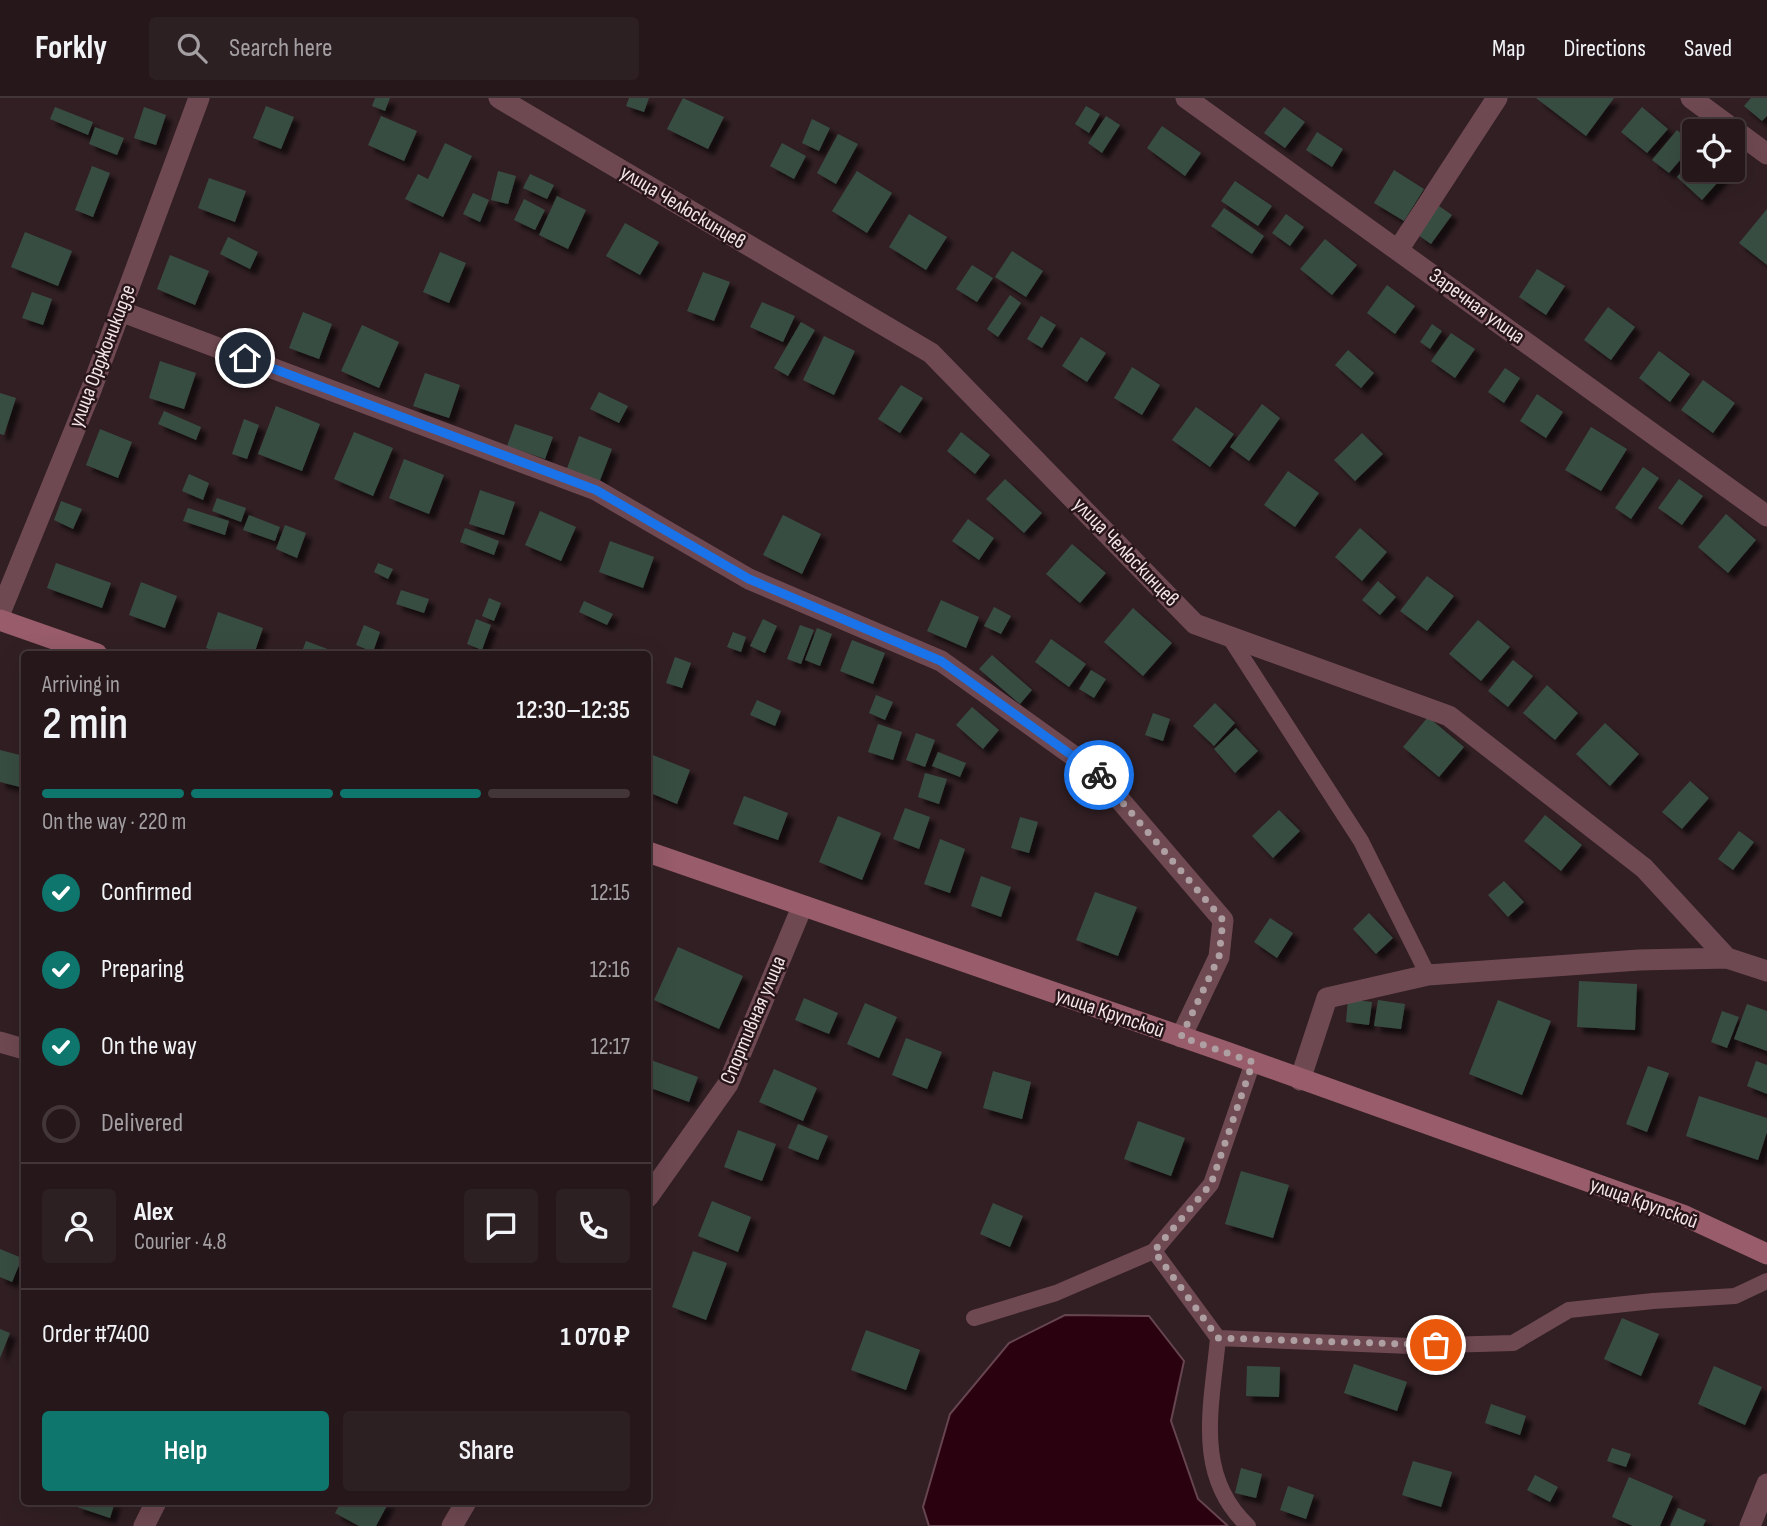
<!DOCTYPE html>
<html lang="en">
<head>
<meta charset="utf-8">
<style>
  body { margin:0; font-family:"Sofia Sans Condensed",sans-serif; background:#2d2023; color:#f1f3f6; height:100vh; display:flex; flex-direction:column; font-size:26px; white-space:nowrap }
  * { box-sizing:border-box; margin:0 }
  p { font-size:23px; color:#a39fa2 }
  .icon { flex:none; width:38px; height:38px; fill:none; stroke:currentColor; stroke-width:2; stroke-linecap:round; stroke-linejoin:round }
  .map { position:relative; flex:1; overflow:hidden }
  .sheet { position:absolute; left:21px; top:553px; width:630px; height:854px; display:flex; flex-direction:column; background:#25171a; border-radius:7px; box-shadow:0 7px 28px #0002,0 0 0 2px #423639 }
  .sheet>* { flex:none }
  .controls { position:absolute; left:1682px; top:21px; display:grid; gap:14px }
  .controls a { display:grid; place-items:center; width:63px; height:63px; border-radius:7px; background:#25171a; box-shadow:0 7px 28px #0002,0 0 0 2px #423639; font-size:35px }
  .pin { position:absolute; display:grid; place-items:center; width:60px; height:60px; color:#fff; margin:-30px; border:4px solid #fff; border-radius:50%; box-shadow:0 2px 7px #0007 }
  .courier { position:absolute; display:grid; place-items:center; width:70px; height:70px; margin:-35px; border:5px solid #1a73e8; border-radius:50%; background:#fff; color:#222; box-shadow:0 2px 9px #0007 }
  .overview em { font-style:normal; font-weight:600 }
  .overview div { display:flex; flex-direction:column-reverse }
  .overview { display:flex; align-items:center; justify-content:space-between; height:119px; padding:0 21px }
  h1 { font-size:46px; font-weight:600; line-height:52px }
  .bar { display:grid; grid-template-columns:repeat(4,1fr); gap:10px 7px; align-content:center; height:84px; padding:0 21px }
  .bar i { height:9px; border-radius:5px; background:#423639 }
  .bar .selected { background:#0f766e }
  .bar p { grid-column:span 4 }
  .line { display:flex; align-items:center; gap:18px; padding:0 21px; border-top:2px solid #423639 }
  .line div { flex:1 }
  .round { display:grid; place-items:center; flex:none; width:74px; height:74px; border-radius:7px; background:#2d2023 }
  ol { padding:0 21px; list-style:none }
  li { display:flex; align-items:center; gap:21px; height:77px }
  li p { margin-inline-start:auto }
  li .icon { padding:7px; border-radius:50%; background:#0f766e; color:#fff; stroke-width:4 }
  li:last-child { color:#a39fa2 }
  li i { width:38px; height:38px; border:4px solid #423639; border-radius:50% }
  .button { display:flex; gap:14px; margin-top:auto; padding:14px 21px }
  .button a { flex:1; height:80px; border-radius:7px; background:#0f766e; color:#fff; font-size:28px; font-weight:600; line-height:80px; text-align:center }
  .button a+a { background:#2d2023; color:#f1f3f6 }
  header { display:flex; align-items:center; gap:42px; box-sizing:border-box; height:98px; padding:0 35px; background:#25171a; border-bottom:2px solid #423639 }
  header strong { font-size:33px }
  nav { display:flex; gap:38px; margin-inline-start:auto; font-size:24px }
  .search { width:490px; height:63px; background:#2d2023; display:flex; align-items:center; gap:18px; box-sizing:border-box; padding:0 24px; border-radius:7px; color:#a39fa2; font-size:26px }
  .map>svg:first-child { display:block }
  .water { fill:#2a010f; stroke:#664550; stroke-width:2 }
  .building { fill:#394d43; filter:url(#shadow) }
  .lines { fill:none; stroke-linecap:round; stroke-linejoin:round }
  .lane { stroke:#6f4952; stroke-width:16 }
  .street { stroke:#6f4952; stroke-width:21 }
  .secondary { stroke:#985c6a; stroke-width:21 }
  .done { stroke:#ae9fa2; stroke-width:7; stroke-dasharray:0 12.6 }
  .route { stroke:#1a73e8; stroke-width:9 }
  .labels { text-anchor:middle; dominant-baseline:central; stroke-width:5; stroke-linejoin:round; paint-order:stroke }
  .street-label { font-size:21px; fill:#f2e4e7; stroke:#27151a }
</style>
</head>
<body>
<header>
<strong>Forkly</strong>
<div class="search"><svg class="icon" aria-label="search" viewBox="0 0 24 24"><circle cx="10" cy="10" r="6"/><path d="M15 15l6 6"/></svg>Search here</div>
<nav><a>Map</a><a>Directions</a><a>Saved</a></nav>
</header>
<div class="map">
<svg width="1767" height="1428" viewBox="0 0 1767 1428">
  <defs>
    <filter id="shadow"><feDropShadow dx="6" dy="6" stdDeviation="2" flood-color="#0009"/></filter>
  </defs>
  <rect width="100%" height="100%" fill="#311f23"/>
  <path class="water" d="M 1065,1217 L 1149,1218 L 1184,1263 L 1171,1323 L 1198,1401 L 1228,1428 L 929,1428 L 923,1409 L 950,1316 L 1009,1245 Z"/>
  <path class="building" d="M 375,0 L 390,0 L 385,13 L 372,8 Z
    M 629,0 L 649,0 L 644,14 L 626,8 Z
    M 683,0 L 724,19 L 708,51 L 667,31 Z
    M 1536,0 L 1614,0 L 1586,38 Z
    M 1751,0 L 1767,0 L 1767,18 L 1762,23 L 1744,8 Z
    M 266,8 L 294,19 L 281,51 L 253,40 Z
    M 1086,8 L 1100,16 L 1089,35 L 1075,26 Z
    M 55,9 L 93,24 L 88,37 L 50,21 Z
    M 144,9 L 166,17 L 156,47 L 134,40 Z
    M 1284,9 L 1305,24 L 1285,50 L 1264,35 Z
    M 1642,9 L 1668,31 L 1647,55 L 1621,34 Z
    M 381,18 L 417,33 L 404,63 L 368,47 Z
    M 1106,18 L 1120,27 L 1102,55 L 1088,45 Z
    M 812,21 L 830,30 L 819,53 L 802,45 Z
    M 1162,28 L 1201,55 L 1185,78 L 1147,50 Z
    M 95,29 L 124,40 L 117,57 L 89,46 Z
    M 1677,32 L 1694,46 L 1669,75 L 1652,62 Z
    M 1317,34 L 1343,51 L 1332,69 L 1306,52 Z
    M 838,36 L 858,46 L 836,86 L 817,75 Z
    M 445,45 L 472,58 L 443,119 L 405,101 L 418,76 L 428,81 Z
    M 782,45 L 806,58 L 794,81 L 770,68 Z
    M 1694,60 L 1694,72 L 1722,72 L 1726,75 L 1702,102 L 1677,79 Z
    M 92,68 L 110,75 L 93,119 L 75,112 Z
    M 1394,72 L 1424,91 L 1404,123 L 1374,105 Z
    M 498,73 L 516,78 L 508,106 L 491,102 Z
    M 857,73 L 892,95 L 867,135 L 832,113 Z
    M 530,76 L 554,87 L 547,101 L 523,90 Z
    M 209,80 L 246,93 L 235,124 L 198,110 Z
    M 1235,83 L 1272,108 L 1258,128 L 1221,103 Z
    M 473,95 L 489,102 L 480,124 L 463,116 Z
    M 557,98 L 586,112 L 568,151 L 539,137 Z
    M 524,101 L 545,112 L 535,132 L 514,122 Z
    M 1439,108 L 1452,117 L 1431,146 L 1418,137 Z
    M 1224,110 L 1264,138 L 1252,156 L 1211,128 Z
    M 1767,111 L 1767,167 L 1739,145 Z
    M 909,116 L 947,139 L 926,172 L 889,149 Z
    M 1286,116 L 1304,129 L 1290,148 L 1272,135 Z
    M 625,125 L 659,144 L 640,177 L 606,158 Z
    M 25,134 L 72,153 L 58,188 L 11,169 Z
    M 228,139 L 258,154 L 250,171 L 220,156 Z
    M 1325,141 L 1357,167 L 1332,197 L 1300,171 Z
    M 1012,153 L 1043,173 L 1026,199 L 995,179 Z
    M 440,154 L 466,165 L 449,205 L 423,194 Z
    M 170,157 L 209,173 L 195,207 L 157,191 Z
    M 972,167 L 993,180 L 977,204 L 956,191 Z
    M 1537,171 L 1565,188 L 1546,217 L 1519,199 Z
    M 703,174 L 730,184 L 714,223 L 687,213 Z
    M 1387,187 L 1415,208 L 1395,236 L 1367,215 Z
    M 32,194 L 52,201 L 43,227 L 22,220 Z
    M 1010,197 L 1021,205 L 998,239 L 987,231 Z
    M 762,204 L 795,218 L 783,244 L 750,229 Z
    M 1608,209 L 1635,229 L 1611,262 L 1584,242 Z
    M 303,214 L 332,226 L 319,261 L 289,250 Z
    M 1041,218 L 1056,227 L 1042,250 L 1027,241 Z
    M 801,224 L 815,232 L 788,278 L 774,270 Z
    M 1432,226 L 1442,233 L 1430,251 L 1420,244 Z
    M 362,227 L 399,244 L 379,290 L 341,273 Z
    M 1451,235 L 1475,251 L 1455,280 L 1431,263 Z
    M 824,238 L 855,253 L 834,297 L 803,282 Z
    M 1081,239 L 1106,255 L 1087,284 L 1062,268 Z
    M 1348,252 L 1374,275 L 1361,290 L 1335,267 Z
    M 1659,253 L 1690,276 L 1670,304 L 1639,280 Z
    M 160,263 L 196,275 L 184,311 L 149,300 Z
    M 1132,269 L 1160,287 L 1142,317 L 1114,300 Z
    M 1505,270 L 1520,280 L 1504,305 L 1488,294 Z
    M 425,275 L 460,287 L 449,320 L 413,308 Z
    M 1703,282 L 1735,305 L 1713,335 L 1681,312 Z
    M 901,287 L 923,300 L 900,335 L 878,321 Z
    M 599,294 L 628,308 L 619,325 L 590,311 Z
    M 0,295 L 16,300 L 4,337 L 0,336 Z
    M 1537,296 L 1563,314 L 1546,340 L 1520,323 Z
    M 1262,306 L 1280,320 L 1249,363 L 1230,349 Z
    M 276,308 L 320,326 L 302,373 L 258,356 Z
    M 1196,309 L 1234,336 L 1210,369 L 1172,342 Z
    M 164,313 L 201,329 L 196,342 L 158,326 Z
    M 244,321 L 259,327 L 247,361 L 232,356 Z
    M 515,326 L 553,339 L 545,361 L 507,348 Z
    M 1591,329 L 1627,351 L 1601,393 L 1565,372 Z
    M 100,331 L 132,344 L 118,380 L 86,367 Z
    M 354,334 L 393,350 L 373,398 L 334,381 Z
    M 961,334 L 990,357 L 975,376 L 947,353 Z
    M 1362,335 L 1383,356 L 1355,383 L 1334,362 Z
    M 579,338 L 612,351 L 599,385 L 566,373 Z
    M 404,361 L 444,377 L 429,416 L 389,400 Z
    M 1643,369 L 1659,380 L 1631,421 L 1615,410 Z
    M 1288,373 L 1319,395 L 1295,429 L 1264,407 Z
    M 189,376 L 209,385 L 203,402 L 182,393 Z
    M 1005,381 L 1042,415 L 1024,435 L 986,401 Z
    M 1679,381 L 1703,398 L 1682,427 L 1658,410 Z
    M 480,392 L 515,404 L 504,437 L 469,426 Z
    M 217,400 L 246,410 L 241,424 L 212,413 Z
    M 61,403 L 82,411 L 73,431 L 54,422 Z
    M 188,410 L 229,423 L 225,437 L 183,423 Z
    M 540,413 L 576,429 L 561,463 L 525,447 Z
    M 1726,416 L 1756,442 L 1728,475 L 1698,449 Z
    M 249,417 L 280,429 L 275,443 L 243,432 Z
    M 783,417 L 821,436 L 802,476 L 763,457 Z
    M 968,421 L 994,440 L 979,462 L 952,443 Z
    M 285,427 L 306,435 L 297,460 L 276,451 Z
    M 465,430 L 499,443 L 494,457 L 460,444 Z
    M 1360,430 L 1387,454 L 1362,483 L 1335,459 Z
    M 610,443 L 654,459 L 643,490 L 599,474 Z
    M 1072,446 L 1106,475 L 1080,505 L 1046,476 Z
    M 56,465 L 111,485 L 102,510 L 47,490 Z
    M 378,465 L 393,471 L 388,481 L 374,474 Z
    M 1427,478 L 1454,498 L 1427,533 L 1400,513 Z
    M 1378,483 L 1396,499 L 1380,517 L 1362,502 Z
    M 141,484 L 177,498 L 165,530 L 129,517 Z
    M 401,492 L 429,501 L 424,515 L 396,506 Z
    M 489,500 L 501,505 L 494,523 L 482,518 Z
    M 941,502 L 979,519 L 966,550 L 927,533 Z
    M 584,503 L 613,516 L 607,527 L 579,514 Z
    M 994,509 L 1011,518 L 1001,536 L 984,528 Z
    M 1133,510 L 1172,545 L 1143,578 L 1104,544 Z
    M 218,514 L 263,530 L 254,556 L 225,556 L 206,550 Z
    M 476,521 L 491,527 L 482,552 L 467,546 Z
    M 763,521 L 777,528 L 765,555 L 750,548 Z
    M 1478,522 L 1510,549 L 1481,583 L 1449,556 Z
    M 364,527 L 380,534 L 373,554 L 356,547 Z
    M 800,527 L 814,532 L 801,566 L 787,561 Z
    M 817,530 L 832,536 L 820,568 L 805,562 Z
    M 733,534 L 746,539 L 741,554 L 727,549 Z
    M 1051,541 L 1086,566 L 1069,589 L 1035,564 Z
    M 852,542 L 885,555 L 873,586 L 840,573 Z
    M 306,543 L 341,556 L 301,556 Z
    M 992,557 L 1032,592 L 1020,606 L 979,571 Z
    M 675,559 L 691,565 L 682,590 L 666,585 Z
    M 1513,562 L 1533,578 L 1508,609 L 1488,593 Z
    M 1091,572 L 1106,581 L 1094,600 L 1079,591 Z
    M 1547,587 L 1578,615 L 1555,642 L 1523,615 Z
    M 876,597 L 893,604 L 885,622 L 869,615 Z
    M 757,602 L 781,613 L 775,628 L 750,617 Z
    M 1215,605 L 1235,625 L 1214,648 L 1193,628 Z
    M 972,609 L 999,632 L 983,651 L 956,627 Z
    M 1153,615 L 1170,621 L 1163,643 L 1145,637 Z
    M 1428,619 L 1464,649 L 1439,679 L 1403,649 Z
    M 1605,625 L 1639,656 L 1610,688 L 1576,656 Z
    M 878,626 L 902,634 L 893,662 L 868,654 Z
    M 1236,630 L 1258,653 L 1235,675 L 1214,651 Z
    M 916,635 L 935,642 L 925,669 L 906,662 Z
    M 0,652 L 24,658 L 24,690 L 0,684 Z
    M 938,654 L 966,665 L 960,679 L 932,668 Z
    M 648,655 L 690,672 L 677,706 L 648,694 Z
    M 925,675 L 947,681 L 939,706 L 918,699 Z
    M 1690,683 L 1709,700 L 1682,731 L 1662,714 Z
    M 744,698 L 788,715 L 778,742 L 733,726 Z
    M 905,710 L 930,719 L 919,751 L 893,741 Z
    M 1279,712 L 1300,733 L 1273,760 L 1252,738 Z
    M 1545,717 L 1582,747 L 1561,773 L 1524,743 Z
    M 838,718 L 881,735 L 862,782 L 819,764 Z
    M 1020,719 L 1038,724 L 1029,755 L 1011,750 Z
    M 1739,733 L 1754,744 L 1733,772 L 1718,761 Z
    M 940,741 L 965,751 L 950,795 L 924,786 Z
    M 981,778 L 1011,789 L 1001,819 L 971,808 Z
    M 1504,783 L 1524,804 L 1508,819 L 1488,797 Z
    M 1095,794 L 1137,809 L 1118,858 L 1076,842 Z
    M 1369,815 L 1393,840 L 1376,856 L 1353,831 Z
    M 1270,820 L 1293,835 L 1277,860 L 1254,844 Z
    M 678,849 L 743,878 L 719,931 L 654,902 Z
    M 1579,883 L 1637,886 L 1635,932 L 1577,929 Z
    M 804,900 L 838,915 L 829,936 L 795,922 Z
    M 1348,901 L 1372,904 L 1369,927 L 1346,924 Z
    M 1378,902 L 1405,906 L 1401,931 L 1374,928 Z
    M 1498,902 L 1551,923 L 1522,997 L 1469,976 Z
    M 865,905 L 897,919 L 879,960 L 847,946 Z
    M 1747,906 L 1767,913 L 1767,953 L 1734,941 Z
    M 1722,913 L 1739,919 L 1727,950 L 1711,944 Z
    M 906,940 L 942,954 L 927,991 L 892,977 Z
    M 648,961 L 698,979 L 689,1004 L 648,989 Z
    M 1756,963 L 1767,967 L 1767,996 L 1747,988 Z
    M 1648,968 L 1669,975 L 1647,1034 L 1626,1026 Z
    M 774,971 L 817,990 L 803,1023 L 759,1004 Z
    M 993,973 L 1031,984 L 1022,1021 L 983,1010 Z
    M 1699,998 L 1767,1020 L 1767,1034 L 1758,1062 L 1686,1038 Z
    M 1138,1023 L 1185,1040 L 1171,1078 L 1124,1061 Z
    M 798,1026 L 828,1038 L 818,1062 L 788,1050 Z
    M 738,1032 L 776,1046 L 762,1083 L 724,1069 Z
    M 1241,1073 L 1289,1087 L 1273,1140 L 1225,1126 Z
    M 712,1103 L 751,1119 L 738,1154 L 698,1138 Z
    M 993,1105 L 1023,1118 L 1010,1149 L 980,1136 Z
    M 0,1151 L 22,1160 L 12,1184 L 0,1179 Z
    M 693,1153 L 727,1165 L 706,1222 L 672,1209 Z
    M 1622,1220 L 1659,1236 L 1641,1278 L 1604,1261 Z
    M 0,1231 L 10,1235 L 0,1260 Z
    M 866,1232 L 920,1252 L 906,1292 L 851,1272 Z
    M 1354,1266 L 1407,1284 L 1397,1313 L 1344,1295 Z
    M 1247,1268 L 1280,1269 L 1279,1299 L 1246,1298 Z
    M 1714,1268 L 1762,1289 L 1745,1327 L 1698,1306 Z
    M 1491,1306 L 1526,1318 L 1520,1337 L 1485,1325 Z
    M 1612,1350 L 1631,1356 L 1626,1369 L 1607,1363 Z
    M 1413,1363 L 1452,1374 L 1441,1409 L 1402,1397 Z
    M 1241,1370 L 1262,1376 L 1256,1400 L 1235,1395 Z
    M 1535,1377 L 1558,1389 L 1550,1404 L 1527,1392 Z
    M 1629,1379 L 1673,1398 L 1660,1428 L 1633,1428 L 1612,1419 Z
    M 1288,1388 L 1314,1397 L 1306,1421 L 1280,1412 Z
    M 79,1404 L 115,1404 L 110,1420 L 77,1409 Z
    M 341,1404 L 389,1404 L 376,1428 L 359,1428 L 335,1415 Z
    M 1678,1410 L 1706,1422 L 1703,1428 L 1670,1428 Z"/>
  <g class="lines">
    <path class="lane" d="M 1228,537 L 1361,743 L 1428,877
      M 1154,1153 L 1218,1240 C 1212,1307 1193,1377 1248,1428
      M 974,1220 L 1056,1195 L 1154,1153 L 1211,1086 L 1253,964
      M 1218,1240 L 1410,1248 L 1513,1245 L 1569,1212 L 1653,1203 L 1735,1198 L 1767,1183"/>
    <path class="street" d="M 499,0 L 931,255 L 1195,526 L 1449,618 L 1644,770 L 1727,860 L 1767,873
      M 1186,0 L 1767,418
      M 1691,0 L 1767,56
      M 1398,152 L 1497,0
      M 120,213 L 596,392 L 749,481 L 941,563 L 1096,674 L 1223,822 L 1219,859 L 1181,939
      M 0,515 L 91,292 L 199,0
      M 0,944 L 24,951
      M 1300,982 L 1327,900 L 1428,877 L 1639,862 L 1727,860
      M 648,1099 L 728,986 L 802,809
      M 144,1428 L 156,1404
      M 452,1428 L 466,1404
      M 1750,1428 L 1767,1386"/>
    <path class="secondary" d="M 0,522 L 97,556
      M 648,754 L 1226,954 L 1685,1118 L 1767,1156"/>
  </g>
  <g class="lines">
    <path class="done" d="M 1099,677 L 1223,822 L 1219,859 L 1181,939 L 1253,964 L 1211,1086 L 1154,1153 L 1218,1240 L 1436,1247"/>
    <path class="route" d="M 245,260 L 596,392 L 749,481 L 941,563 L 1099,677"/>
  </g>
  <g class="labels">
    <g class="street-label">
      <text transform="translate(683 109) rotate(31)">улица Челюскинцев</text>
      <text transform="translate(1477 208) rotate(36)">Заречная улица</text>
      <text transform="translate(102 258) rotate(-69)">улица Орджоникидзе</text>
      <text transform="translate(1126 454) rotate(46)">улица Челюскинцев</text>
      <text transform="translate(1110 915) rotate(19)">улица Крупской</text>
      <text transform="translate(753 922) rotate(-67)">Спортивная улица</text>
      <text transform="translate(1644 1105) rotate(20)">улица Крупской</text>
    </g>
  </g>
</svg>
<div class="controls">
<a><svg class="icon" aria-label="locate" viewBox="0 0 24 24"><circle cx="12" cy="12" r="6"/><path d="M12 2v4M12 18v4M2 12h4M18 12h4"/></svg></a>
</div>
<div class="pin" style="left:1436px;top:1247px;background:#ea580c"><svg class="icon" aria-label="bag" viewBox="0 0 24 24"><path d="M5 8h14l-1 12H6zM9 8a3 3 0 0 1 6 0"/></svg></div>
<div class="pin" style="left:245px;top:260px;background:#1f2937"><svg class="icon" aria-label="home" viewBox="0 0 24 24"><path d="M3 11l9-7 9 7M6 9v11h12V9"/></svg></div>
<div class="courier" style="left:1099px;top:677px"><svg class="icon" aria-label="bike" viewBox="0 0 24 24"><circle cx="6" cy="16" r="4"/><circle cx="18" cy="16" r="4"/><path d="M6 16l4-8h5l3 8M10 8l3 8H6M13 5h3"/></svg></div>
<section class="sheet">
<div class="overview"><div><h1>2 min</h1><p>Arriving in</p></div><em>12:30–12:35</em></div>
<div class="bar"><i class="selected"></i><i class="selected"></i><i class="selected"></i><i></i><p>On the way · 220 m</p></div>
<ol>
<li><svg class="icon" aria-label="check" viewBox="0 0 24 24"><path d="M5 12l5 5 9-10"/></svg>Confirmed<p>12:15</p></li>
<li><svg class="icon" aria-label="check" viewBox="0 0 24 24"><path d="M5 12l5 5 9-10"/></svg>Preparing<p>12:16</p></li>
<li><svg class="icon" aria-label="check" viewBox="0 0 24 24"><path d="M5 12l5 5 9-10"/></svg>On the way<p>12:17</p></li>
<li><i></i>Delivered</li>
</ol>
<div class="line" style="height:126px"><a class="round"><svg class="icon" aria-label="person" viewBox="0 0 24 24"><circle cx="12" cy="8" r="4"/><path d="M4 21q1-7 8-7t8 7"/></svg></a><div><b>Alex</b><p>Courier · 4.8</p></div><a class="round"><svg class="icon" aria-label="chat" viewBox="0 0 24 24"><path d="M4 5h16v11H9l-5 4z"/></svg></a><a class="round"><svg class="icon" aria-label="phone" viewBox="0 0 24 24"><path d="M5 4h4l2 5-3 2q2 4 5 5l2-3 5 2v4C11 20 4 13 5 4z"/></svg></a></div>
<div class="line" style="height:91px"><div>Order #7400</div><b>1 070 ₽</b></div>
<div class="button"><a>Help</a><a>Share</a></div>
</section>
</div>
</body>
</html>
